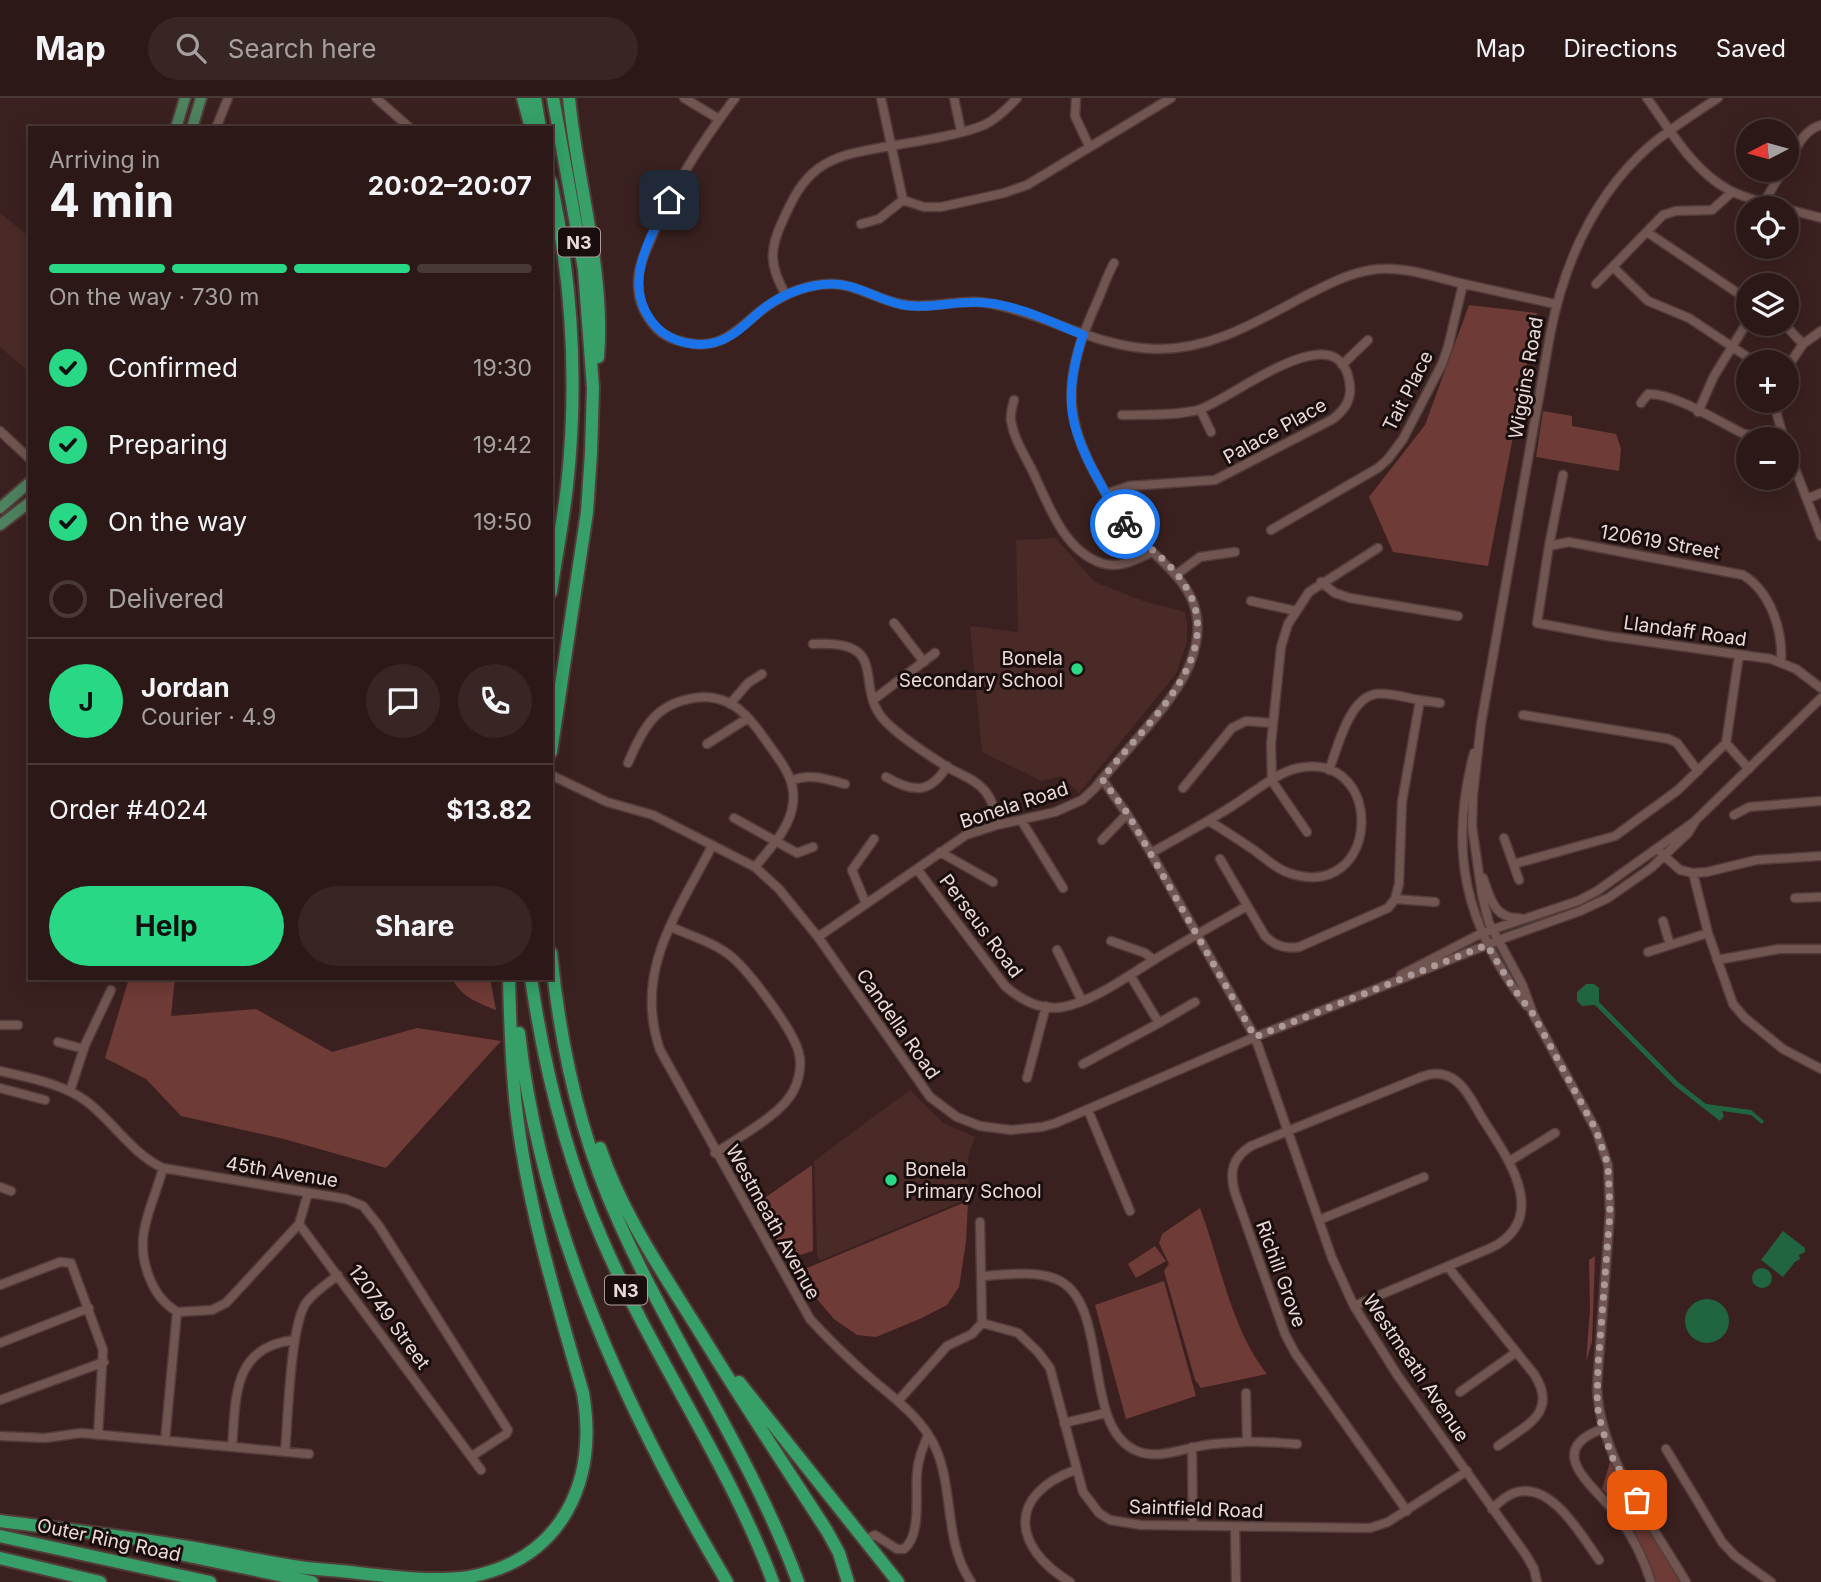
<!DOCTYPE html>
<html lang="en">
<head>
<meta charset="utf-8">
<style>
  body { margin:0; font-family:Inter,sans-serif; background:#382624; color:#f1f3f6; height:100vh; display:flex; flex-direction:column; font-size:26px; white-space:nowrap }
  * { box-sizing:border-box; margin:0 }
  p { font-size:23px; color:#a6a0a1 }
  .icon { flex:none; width:38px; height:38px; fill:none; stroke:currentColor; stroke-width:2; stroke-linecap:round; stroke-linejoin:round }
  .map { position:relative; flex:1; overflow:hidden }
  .side { position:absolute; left:28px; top:28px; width:525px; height:854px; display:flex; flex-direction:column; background:#2c1917; border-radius:0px; box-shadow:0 4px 18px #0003,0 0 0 2px #483836 }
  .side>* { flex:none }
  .needle { width:46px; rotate:264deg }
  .buttons { position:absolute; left:1736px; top:21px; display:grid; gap:14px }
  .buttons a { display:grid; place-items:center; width:63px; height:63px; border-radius:50%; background:#2c1917; box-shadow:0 4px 18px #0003,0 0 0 2px #483836; font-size:35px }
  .pin { position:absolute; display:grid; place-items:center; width:60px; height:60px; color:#fff; margin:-30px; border-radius:14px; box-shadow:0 4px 10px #0006 }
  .courier { position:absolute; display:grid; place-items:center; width:70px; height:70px; margin:-35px; border:5px solid #1a73e8; border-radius:50%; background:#fff; color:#222; box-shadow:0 2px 9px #0007 }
  .headline em { font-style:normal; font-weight:700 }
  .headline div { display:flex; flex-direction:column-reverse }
  .headline { display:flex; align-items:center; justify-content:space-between; height:119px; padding:0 21px }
  h1 { font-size:46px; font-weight:700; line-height:52px }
  .bar { display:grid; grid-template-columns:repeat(4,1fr); gap:10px 7px; align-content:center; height:84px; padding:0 21px }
  .bar i { height:9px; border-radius:5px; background:#483836 }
  .bar .on { background:#28d885 }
  .bar p { grid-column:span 4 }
  .line { display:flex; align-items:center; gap:18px; padding:0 21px; border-top:2px solid #483836 }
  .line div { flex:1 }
  .round { display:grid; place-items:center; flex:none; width:74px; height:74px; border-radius:37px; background:#382624 }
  ol { padding:0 21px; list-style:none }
  li { display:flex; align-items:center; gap:21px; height:77px }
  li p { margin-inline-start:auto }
  li .icon { padding:7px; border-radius:50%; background:#28d885; color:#111; stroke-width:4 }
  li:last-child { color:#a6a0a1 }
  li i { width:38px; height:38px; border:4px solid #483836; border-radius:50% }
  .button { display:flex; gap:14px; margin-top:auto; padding:14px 21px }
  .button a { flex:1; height:80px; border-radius:42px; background:#28d885; color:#111; font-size:28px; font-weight:700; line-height:80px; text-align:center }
  .button a+a { background:#382624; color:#f1f3f6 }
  header { display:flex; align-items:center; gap:42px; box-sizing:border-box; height:98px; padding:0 35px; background:#2c1917; border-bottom:2px solid #483836 }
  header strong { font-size:33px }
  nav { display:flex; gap:38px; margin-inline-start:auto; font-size:24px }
  .search { width:490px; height:63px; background:#382624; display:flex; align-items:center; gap:18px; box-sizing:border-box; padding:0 24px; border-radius:38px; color:#a6a0a1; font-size:26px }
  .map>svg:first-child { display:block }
  .built { fill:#492a27 }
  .green { fill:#6f3b36 }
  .water { fill:#216440 }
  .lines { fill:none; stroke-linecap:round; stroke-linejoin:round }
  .minor-casing { stroke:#513c3a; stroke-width:11 }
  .major-casing { stroke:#513c3a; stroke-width:14 }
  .highway-casing { stroke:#513c3a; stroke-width:16 }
  .minor { stroke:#715551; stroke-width:8 }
  .major { stroke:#4e825f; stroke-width:10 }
  .highway { stroke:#36a068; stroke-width:12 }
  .done { stroke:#ad9997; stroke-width:7; stroke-dasharray:0 12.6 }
  .route { stroke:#1a73e8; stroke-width:9 }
  .poi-dot { fill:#28d885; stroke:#190e0d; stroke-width:2.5 }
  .labels { text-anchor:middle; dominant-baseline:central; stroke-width:6; stroke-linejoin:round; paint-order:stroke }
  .shield { fill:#190e0d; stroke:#ac9d9b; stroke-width:2 }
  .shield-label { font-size:18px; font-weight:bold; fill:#ebdad8 }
  .street-label { font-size:19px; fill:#ebdad8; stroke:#190e0d }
  .poi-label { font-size:19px; fill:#ebdad8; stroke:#190e0d; text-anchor:end }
</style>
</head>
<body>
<header>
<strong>Map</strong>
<div class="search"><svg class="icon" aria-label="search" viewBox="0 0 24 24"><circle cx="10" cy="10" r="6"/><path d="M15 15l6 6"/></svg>Search here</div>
<nav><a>Map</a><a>Directions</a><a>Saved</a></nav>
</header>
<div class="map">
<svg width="1821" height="1484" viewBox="0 0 1821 1484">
  <rect width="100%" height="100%" fill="#3a211f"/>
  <path class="built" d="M 0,115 L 30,139 L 30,275 L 0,249 Z
    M 1055,440 L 1095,484 L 1143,503 L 1185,514 L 1187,527 L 1187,544 L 1176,576 L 1079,695 L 1061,678 L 1042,683 L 982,654 L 970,528 L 1018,534 L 1016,442 Z
    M 910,992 L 943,1025 L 975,1039 L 968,1059 L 969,1100 L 819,1163 L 817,1155 L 814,1063 Z"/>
  <path class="green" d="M 1469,207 L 1537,215 L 1488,468 L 1393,454 L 1369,399 L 1425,327 Z
    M 1543,313 L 1572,318 L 1572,328 L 1616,336 L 1621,351 L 1619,373 L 1536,359 Z
    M 129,880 L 175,880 L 171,918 L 256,911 L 332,954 L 417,930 L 501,943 L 386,1070 L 284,1041 L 181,1018 L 146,981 L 105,960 Z
    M 452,880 L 490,880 L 496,912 C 478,905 460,898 452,880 Z
    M 812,1067 L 813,1153 L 787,1161 L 756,1106 Z
    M 968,1103 L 966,1144 L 959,1189 L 947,1207 L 922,1220 L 876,1239 L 857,1237 L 834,1221 L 799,1180 L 807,1170 Z
    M 1200,1110 C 1220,1163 1231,1231 1267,1276 L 1201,1290 L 1195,1282 L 1164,1173 L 1169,1166 L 1159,1145 L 1162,1136 Z
    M 1155,1148 L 1166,1163 L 1136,1180 L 1128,1166 Z
    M 1595,1158 L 1592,1244 L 1586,1264 L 1590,1211 L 1589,1162 Z
    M 1164,1183 L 1196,1298 L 1126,1321 L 1095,1207 Z
    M 1610,1364 L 1680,1484 L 1656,1484 C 1643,1449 1628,1418 1602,1391 Z"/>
  <path class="water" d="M 1586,886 L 1594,886 L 1599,890 L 1599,904 L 1678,984 L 1706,1006 L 1751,1012 L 1764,1023 L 1762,1026 L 1751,1017 L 1722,1013 L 1724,1018 L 1720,1023 L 1675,988 L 1595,907 L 1582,908 L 1577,903 L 1577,894 Z
    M 1783,1133 L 1805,1150 L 1805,1154 L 1799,1157 L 1800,1161 L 1795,1164 L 1783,1179 L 1761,1162 Z
    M1752 1180a10 10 0 1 1 20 0a10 10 0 1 1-20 0Z
    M1685 1223a22 22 0 1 1 44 0a22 22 0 1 1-44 0Z"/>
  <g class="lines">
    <g class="minor-casing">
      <path id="minor" d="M 376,0 L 410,30
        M 684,0 L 719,21
        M 735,0 C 702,44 672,89 651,141 C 645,155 637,171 638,187 C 638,203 646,219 657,231 C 664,238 674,242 684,244 C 724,255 740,226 769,207 C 787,195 809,186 831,186 C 856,186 877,202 901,206 C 932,212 962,199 992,206 C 1048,217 1098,250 1156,251 C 1211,252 1256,224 1303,199 C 1325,188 1346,176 1371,172 C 1400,167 1431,178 1460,185 C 1492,192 1524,199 1555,206
        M 881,0 L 903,102 L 924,109 L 941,109 L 1004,95 L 1027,87 L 1171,0
        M 954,0 L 961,33
        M 1076,0 L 1075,18 L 1089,48
        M 1647,0 C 1670,32 1693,73 1729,92 C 1746,101 1767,105 1786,110
        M 216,30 L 228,0
        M 1787,66 C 1796,51 1803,32 1821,27
        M 1764,104 L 1783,72
        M 1787,111 L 1821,120
        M 861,126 L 879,121 L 903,102
        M 1647,134 L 1748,202
        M 1614,170 L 1648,203 L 1689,220 L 1749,260
        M 1596,186 L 1663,117 L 1676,113 L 1712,112 L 1732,94
        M 786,197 C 769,168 769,151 783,122 C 792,102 801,83 819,70 C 837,57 858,54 879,50 C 908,45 958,38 984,27 C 997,21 1007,11 1017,0
        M 1784,226 L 1803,246
        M 1342,267 L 1368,242
        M 1787,270 L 1803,246 L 1821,233
        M 1014,302 C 1012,309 1010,316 1011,323 C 1014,341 1024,356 1032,372 C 1048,405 1063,452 1101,465 C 1120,471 1135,462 1152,454
        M 1777,303 L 1777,317 L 1784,341
        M 1641,305 L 1648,296 C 1675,295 1719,324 1744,336 L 1756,338 L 1781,334
        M 1200,311 L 1211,334
        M 1698,314 L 1714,278 L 1748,223
        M 0,333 L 30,361
        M 1787,350 L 1821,438
        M 1106,396 L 1129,388 L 1215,382 L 1333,321 C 1344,312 1351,303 1350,289 C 1343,208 1230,303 1198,312 C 1174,318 1147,316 1122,317
        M 1807,401 L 1821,395
        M 1271,432 L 1378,370 L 1388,361 L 1403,341 L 1442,266 L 1448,249 L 1463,186
        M 1549,448 L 1563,377
        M 1177,476 L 1200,459 L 1235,454
        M 1321,484 L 1335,495 L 1350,500 L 1458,518
        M 1251,503 L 1296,513
        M 894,525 L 924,564
        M 813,546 C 894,541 851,589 886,624 C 903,641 927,656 947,669 C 959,676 975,681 984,692 C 993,702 995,714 997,727
        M 1739,557 L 1726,645 L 1749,671
        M 1781,564 C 1783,533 1771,494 1743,477 L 1569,444 L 1549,448 L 1537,525 L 1607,538 L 1771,561 L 1796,571 L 1821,590
        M 873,602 L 935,555
        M 1420,602 L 1440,605
        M 730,606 L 748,585 L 762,576
        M 1523,617 L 1669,641 L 1677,645 L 1698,673
        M 707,646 L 748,620
        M 1474,655 C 1448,753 1465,828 1527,908
        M 628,665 C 644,627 658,602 703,599 C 717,599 732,604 742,614 C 753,623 761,636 769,647 C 782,665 796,682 793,705 C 790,731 770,750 755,769
        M 551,677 L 607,704 L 653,717 L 755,769 L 779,791 L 818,839 L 930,999 L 957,1019 L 980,1028 L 1011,1032 L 1042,1029 L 1056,1025 L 1255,939 L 1507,839 L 1580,813 L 1608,800 L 1651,770 L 1688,735 L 1696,722 L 1821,600
        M 886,679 C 912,694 930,697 947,668
        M 1102,681 L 1127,716 L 1151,755 L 1255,939 L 1332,1160 L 1354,1208 L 1398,1278 L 1526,1457 L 1534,1471 L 1537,1484
        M 791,683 C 810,675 826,681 845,686
        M 1183,690 L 1232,630 L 1246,623 L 1273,625
        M 1734,717 L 1749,709 L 1821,703
        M 734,720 L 797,755 L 813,749
        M 1021,722 L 1063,790
        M 1307,734 L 1272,683 L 1271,646 L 1281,549 L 1288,526 L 1309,494 L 1378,450
        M 1504,740 L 1519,782
        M 1102,742 L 1127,716
        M 712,748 C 677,816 633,873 660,952 L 810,1221 C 828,1241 847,1259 867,1277 C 892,1299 922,1319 936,1351 C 954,1393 944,1444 971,1484
        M 940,754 L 993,784
        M 1151,755 C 1177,740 1204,726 1229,710 C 1249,698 1277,674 1298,670 C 1387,652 1381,806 1289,775 C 1276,771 1265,760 1254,752 C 1239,742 1224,732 1209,723
        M 1661,755 L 1680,772 L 1693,775 L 1707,774 L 1756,762 L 1821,758
        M 1220,761 L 1265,838 C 1275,848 1285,851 1299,849 L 1388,810 L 1395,801 L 1399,786 L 1402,704 L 1420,602 C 1406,600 1390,594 1376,596 C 1349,600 1338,649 1329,672
        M 1514,766 L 1615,738 L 1678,692 L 1726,645
        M 917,771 L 1005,888 C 1021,902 1041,913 1063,909 C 1091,904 1125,880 1149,865 C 1181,845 1214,827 1247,808
        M 1693,775 L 1708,835 L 1733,906 L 1745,920 L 1783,951 L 1821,971
        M 1483,780 C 1490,799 1494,821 1519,820
        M 1795,800 L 1821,799
        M 1395,801 L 1435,804
        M 866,806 L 852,772 L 874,741
        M 1663,823 L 1670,847
        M 671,829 C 691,838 716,845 733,860 C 750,875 795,934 799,956 C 803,970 797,990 788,1001 C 775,1019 735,1042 715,1055
        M 818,839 L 966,737 L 997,727 L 1055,714 L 1082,702 L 1095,690 C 1122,655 1177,603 1191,563 C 1217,493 1162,469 1125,426 C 1114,414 1108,399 1100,385 C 1060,315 1065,275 1097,204 C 1103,191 1107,177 1114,165
        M 1111,843 L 1145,855 L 1154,862
        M 1057,852 L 1082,903
        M 1648,854 L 1708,835
        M 1717,862 L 1779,851 L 1821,851
        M 1401,877 L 1482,835 L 1578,803 L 1597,793 L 1694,724
        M 1159,925 L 1195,904
        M 0,927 L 18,927
        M 58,944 L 84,951
        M 1083,966 L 1159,925 L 1130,877
        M 0,973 C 29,980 61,985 86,1003 C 113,1023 132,1056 163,1070 L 346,1101 L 363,1108 L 379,1128 L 508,1332 L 506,1336 L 472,1358
        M 1027,980 L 1046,908
        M 0,990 L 45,1002
        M 70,993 L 85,947 L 111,892
        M 1088,1012 L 1130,1113
        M 1510,1063 L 1555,1035
        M 163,1070 C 152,1112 132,1138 150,1181 C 156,1196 164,1205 177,1214 L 212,1212 L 226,1205 L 299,1126
        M 0,1089 L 11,1093
        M 308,1095 L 299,1126 L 481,1372
        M 1319,1122 L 1424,1079
        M 980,1124 L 982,1225
        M 1448,1169 L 1534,1276 C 1559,1315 1526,1327 1498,1348
        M 982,1178 C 1005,1177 1034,1172 1056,1181 C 1112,1204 1080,1330 1137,1353 C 1158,1362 1185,1350 1206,1347 C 1218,1345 1231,1345 1243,1344 C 1261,1343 1279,1345 1297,1346
        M 0,1187 L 60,1164 L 71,1165 L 103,1252 L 98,1337
        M 1354,1208 L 1493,1149 C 1550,1119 1508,1060 1484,1023 C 1475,1009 1467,989 1452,980 C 1441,974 1432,975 1421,979 L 1251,1048 C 1232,1060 1229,1074 1235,1095 L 1285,1236 L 1295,1255 L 1407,1413
        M 0,1245 L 89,1210
        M 1460,1294 L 1515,1255
        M 1246,1295 L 1247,1344
        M 0,1302 L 104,1264
        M 898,1303 L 947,1248 L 972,1236 L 982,1225 L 1018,1235 L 1038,1254 L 1050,1270 L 1083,1394 L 1099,1415 L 1110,1422 L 1141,1427 L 1370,1430 L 1388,1424 L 1467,1373
        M 1064,1325 L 1106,1315
        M 1602,1331 C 1540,1354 1598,1390 1619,1420 C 1633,1439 1644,1462 1651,1484
        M 0,1338 L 45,1340 L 81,1335 L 309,1356
        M 165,1343 L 177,1214
        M 232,1349 C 236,1300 232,1248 295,1242
        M 1192,1349 L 1193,1428
        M 1666,1351 L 1722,1444 L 1735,1458 L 1771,1484
        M 285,1354 C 288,1323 290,1228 306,1205 C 314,1194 327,1186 338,1177
        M 1492,1411 C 1498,1405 1506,1398 1514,1395 C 1551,1382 1581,1437 1599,1462
        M 1235,1429 L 1236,1484
        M 864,1442 L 875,1437 L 897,1451 L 904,1451 C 922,1437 915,1395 917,1375 C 918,1361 923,1349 928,1337
        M 1070,1484 C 1012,1449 1007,1397 1075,1372
        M 1686,1484 C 1651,1424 1599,1359 1597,1288 L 1610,1115 L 1608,1067 L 1596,1032 L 1533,916 L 1522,886 L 1489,825 L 1482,797 L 1472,728 L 1473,697 L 1481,626 L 1550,237 C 1564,165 1595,95 1652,46 C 1673,29 1695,15 1718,0"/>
    </g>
    <g class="major-casing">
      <path id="major" d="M 176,30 L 185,0
        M 192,30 L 201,0
        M 0,410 L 30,384
        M 0,427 L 30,404"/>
    </g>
    <g class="highway-casing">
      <path id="highway" d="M 523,0 L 531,30
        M 535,0 L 540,30
        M 569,0 C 577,85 605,173 598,259
        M 551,84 C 572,183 578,288 567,388 C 563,424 556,459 551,494
        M 551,654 L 587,414 L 591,355 L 593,290 L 584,171 L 553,0
        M 551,855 C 560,947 580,1038 618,1122 C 673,1246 751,1357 798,1484
        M 531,880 C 544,969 566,1059 602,1141 C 653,1259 728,1364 773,1484
        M 519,935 C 541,1131 628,1317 727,1484
        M 600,1050 C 623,1118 664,1176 701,1236 C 742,1303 785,1368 827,1433 L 839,1455 L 848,1484
        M 739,1284 L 898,1484
        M 0,1423 C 67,1432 134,1439 200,1451 C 233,1457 266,1464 299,1469 C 319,1472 338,1472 358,1475 C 393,1479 433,1484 469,1479 C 563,1461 598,1383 583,1295 C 556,1201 527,1107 516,1009 C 511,966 510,923 509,880
        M 0,1438 L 210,1484
        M 184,1457 L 312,1484
        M 0,1460 L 100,1484"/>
    </g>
    <use href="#minor" class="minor"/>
    <use href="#major" class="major"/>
    <use href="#highway" class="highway"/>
  </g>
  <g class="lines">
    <path class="done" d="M 1125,426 C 1143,446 1167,461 1182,483 C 1234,556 1142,628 1102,681 L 1128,716 L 1255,939 L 1487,847 L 1513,890 L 1533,916 L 1596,1032 L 1608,1067 L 1610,1115 L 1598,1268 L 1597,1307 L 1602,1331 L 1613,1361 L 1637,1402"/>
    <path class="route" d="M 669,102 C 651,138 623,183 650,221 C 667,246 703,254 730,238 C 744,230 754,217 767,208 C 785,195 810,186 832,186 C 857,186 878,202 903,207 C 931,212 959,201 988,205 C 1020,208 1053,225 1083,237 C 1063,298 1068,329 1100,385 C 1108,399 1115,414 1125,426"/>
  </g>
  <g class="poi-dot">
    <circle cx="1077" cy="571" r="7"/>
    <circle cx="891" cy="1082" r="7"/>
  </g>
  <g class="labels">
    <g class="shield">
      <rect x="558" y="129.5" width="42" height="29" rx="5"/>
      <rect x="605" y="1177.5" width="42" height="29" rx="5"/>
    </g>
    <g class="shield-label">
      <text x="579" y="144">N3</text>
      <text x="626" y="1192">N3</text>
    </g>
    <g class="street-label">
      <text transform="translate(1526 280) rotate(-80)">Wiggins Road</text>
      <text transform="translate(1408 293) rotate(-63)">Tait Place</text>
      <text transform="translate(1275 333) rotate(-29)">Palace Place</text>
      <text transform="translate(1660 444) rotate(10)">120619 Street</text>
      <text transform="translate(1685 533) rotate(8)">Llandaff Road</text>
      <text transform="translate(1014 707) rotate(-18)">Bonela Road</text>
      <text transform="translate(981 828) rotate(53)">Perseus Road</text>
      <text transform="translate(898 926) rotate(55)">Candella Road</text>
      <text transform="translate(282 1074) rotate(9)">45th Avenue</text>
      <text transform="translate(773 1124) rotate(61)">Westmeath Avenue</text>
      <text transform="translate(1281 1176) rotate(70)">Richill Grove</text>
      <text transform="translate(389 1219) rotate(54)">120749 Street</text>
      <text transform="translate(1416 1270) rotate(56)">Westmeath Avenue</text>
      <text transform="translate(1196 1411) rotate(2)">Saintfield Road</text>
      <text transform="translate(109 1442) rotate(12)">Outer Ring Road</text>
    </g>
    <g class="poi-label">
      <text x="1063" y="560">Bonela<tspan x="1063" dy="22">Secondary School</tspan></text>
      <text x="905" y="1071" text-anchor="start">Bonela<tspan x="905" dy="22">Primary School</tspan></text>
    </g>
  </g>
</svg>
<div class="buttons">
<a><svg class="needle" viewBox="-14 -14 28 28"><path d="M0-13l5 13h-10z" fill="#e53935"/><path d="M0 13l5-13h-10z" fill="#a6a0a1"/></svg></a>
<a><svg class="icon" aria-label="locate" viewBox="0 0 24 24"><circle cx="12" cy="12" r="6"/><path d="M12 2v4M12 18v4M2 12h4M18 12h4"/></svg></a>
<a><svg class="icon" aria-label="layers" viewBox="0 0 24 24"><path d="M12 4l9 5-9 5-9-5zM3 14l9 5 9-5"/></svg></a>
<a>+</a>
<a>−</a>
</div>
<div class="pin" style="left:1637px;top:1402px;background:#ea580c"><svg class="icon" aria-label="bag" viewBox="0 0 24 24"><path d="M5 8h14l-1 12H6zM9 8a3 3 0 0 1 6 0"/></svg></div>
<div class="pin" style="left:669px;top:102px;background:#1f2937"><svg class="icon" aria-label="home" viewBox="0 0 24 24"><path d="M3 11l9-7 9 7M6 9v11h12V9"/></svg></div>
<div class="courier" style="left:1125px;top:426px"><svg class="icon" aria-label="bike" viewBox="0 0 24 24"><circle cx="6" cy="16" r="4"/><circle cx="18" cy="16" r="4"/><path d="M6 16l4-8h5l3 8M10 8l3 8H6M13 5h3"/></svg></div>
<section class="side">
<div class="headline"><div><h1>4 min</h1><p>Arriving in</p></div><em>20:02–20:07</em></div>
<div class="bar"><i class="on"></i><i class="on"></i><i class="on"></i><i></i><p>On the way · 730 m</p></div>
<ol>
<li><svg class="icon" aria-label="check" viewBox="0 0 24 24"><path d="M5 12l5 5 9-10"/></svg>Confirmed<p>19:30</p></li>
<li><svg class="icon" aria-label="check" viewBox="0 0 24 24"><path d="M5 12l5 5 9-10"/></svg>Preparing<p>19:42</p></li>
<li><svg class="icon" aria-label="check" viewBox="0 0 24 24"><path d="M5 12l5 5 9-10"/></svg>On the way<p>19:50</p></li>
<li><i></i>Delivered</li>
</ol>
<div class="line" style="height:126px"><b class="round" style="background:#28d885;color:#111">J</b><div><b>Jordan</b><p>Courier · 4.9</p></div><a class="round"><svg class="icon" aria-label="chat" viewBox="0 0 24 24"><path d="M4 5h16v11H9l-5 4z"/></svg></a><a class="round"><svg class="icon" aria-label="phone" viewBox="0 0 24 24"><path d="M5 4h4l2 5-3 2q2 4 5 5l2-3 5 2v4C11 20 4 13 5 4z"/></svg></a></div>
<div class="line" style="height:91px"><div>Order #4024</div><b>$13.82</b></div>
<div class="button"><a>Help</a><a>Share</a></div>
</section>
</div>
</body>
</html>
